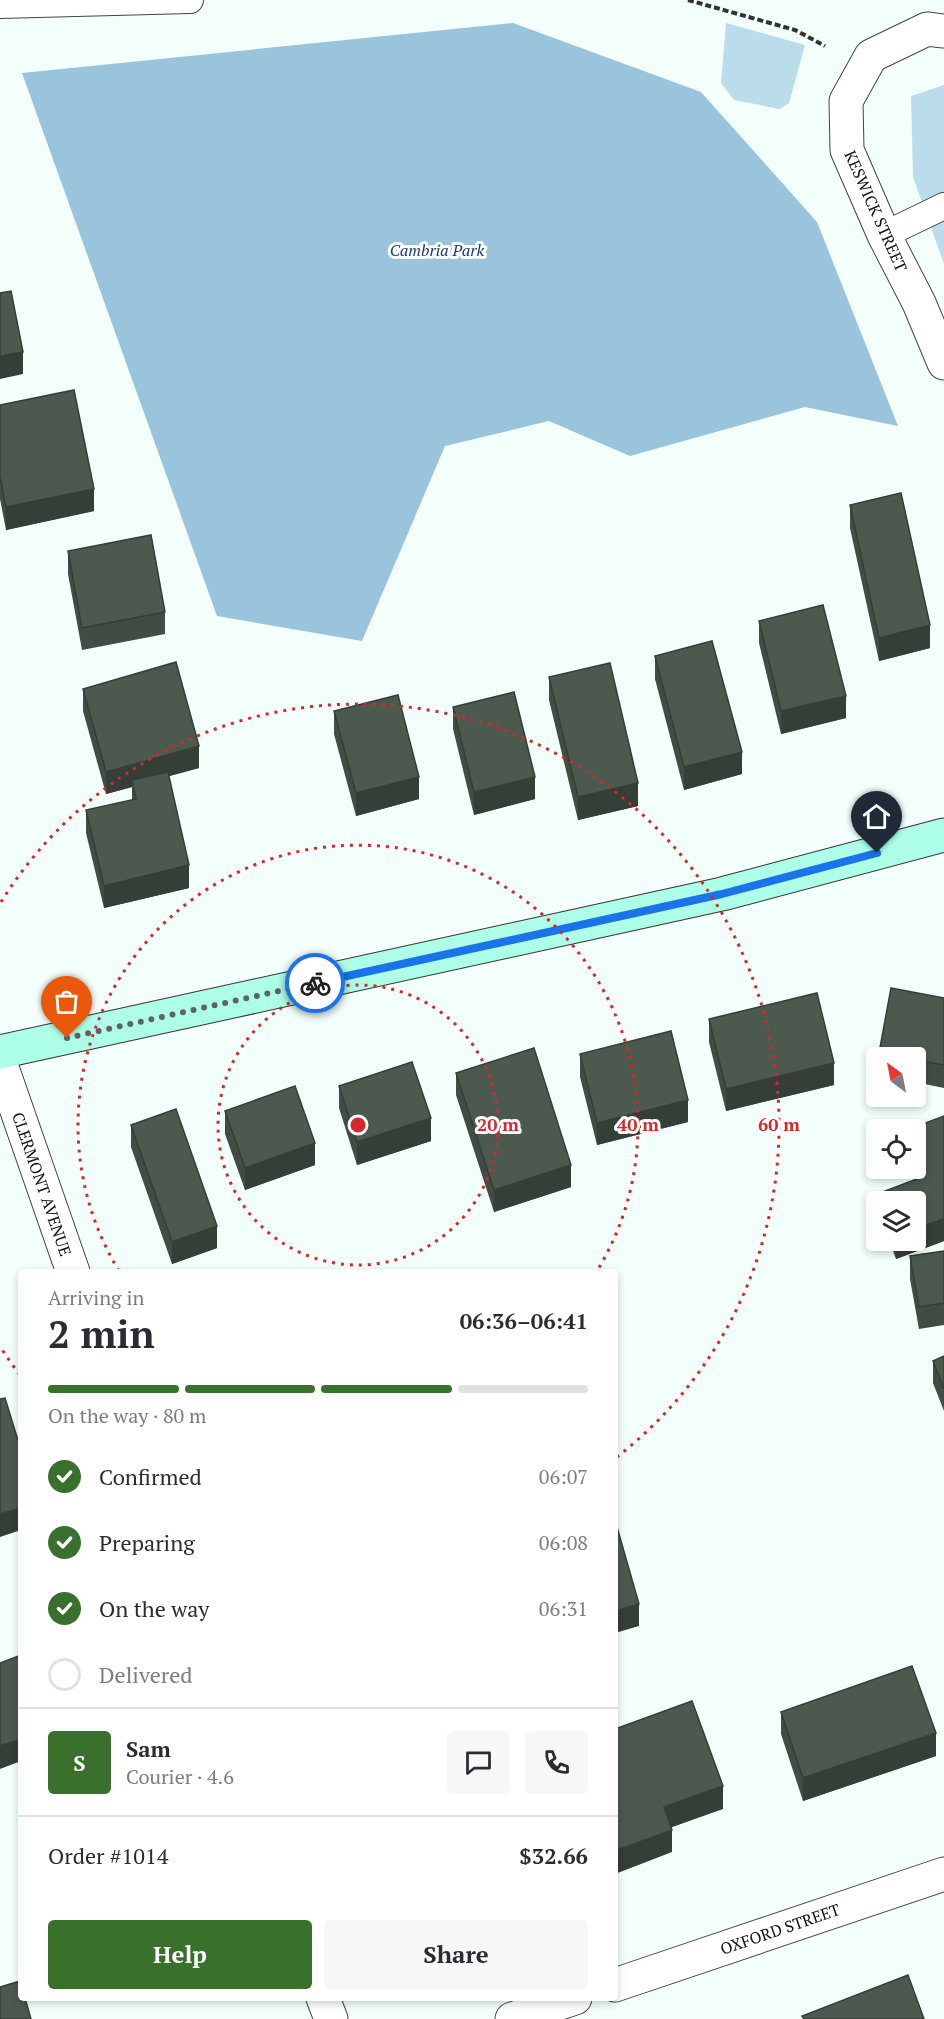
<!DOCTYPE html>
<html lang="en">
<head>
<meta charset="utf-8">
<style>
  body { margin:0; font-family:"PT Serif",serif; background:#f7f7f7; color:#2b2b33; height:100vh; display:flex; flex-direction:column; font-size:22px; white-space:nowrap }
  * { box-sizing:border-box; margin:0 }
  p { font-size:20px; color:#7c7c81 }
  .icon { flex:none; width:33px; height:33px; fill:none; stroke:currentColor; stroke-width:2; stroke-linecap:round; stroke-linejoin:round }
  .map { position:relative; flex:1; overflow:hidden }
  .drawer { position:absolute; left:18px; top:1269px; width:600px; height:732px; display:flex; flex-direction:column; background:#fff; border-radius:6px; box-shadow:0 3px 9px #0003 }
  .drawer>* { flex:none }
  .needle { width:39px; rotate:328deg }
  .fabs { position:absolute; left:866px; top:1047px; display:grid; gap:12px }
  .fabs a { display:grid; place-items:center; width:60px; height:60px; border-radius:6px; background:#fff; box-shadow:0 3px 9px #0003; font-size:30px }
  .pin { position:absolute; display:grid; place-items:center; width:51px; height:51px; color:#fff; margin:-62px -26px; border-radius:50% 50% 50% 0; rotate:-45deg; box-shadow:0 0 6px #0007 }
  .pin .icon { rotate:45deg }
  .courier { position:absolute; display:grid; place-items:center; width:60px; height:60px; margin:-30px; border:4px solid #1a73e8; border-radius:50%; background:#fff; color:#222; box-shadow:0 2px 8px #0007 }
  .head em { font-style:normal; font-weight:600 }
  .head div { display:flex; flex-direction:column-reverse }
  .head { display:flex; align-items:center; justify-content:space-between; height:102px; padding:0 30px }
  h1 { font-size:39px; font-weight:600; line-height:45px }
  .bar { display:grid; grid-template-columns:repeat(4,1fr); gap:9px 6px; align-content:center; height:72px; padding:0 30px }
  .bar i { height:8px; border-radius:4px; background:#e1e1e2 }
  .bar .selected { background:#38702c }
  .bar p { grid-column:span 4 }
  .line { display:flex; align-items:center; gap:15px; padding:0 30px; border-top:2px solid #e1e1e2 }
  .line div { flex:1 }
  .round { display:grid; place-items:center; flex:none; width:63px; height:63px; border-radius:6px; background:#f7f7f7 }
  ol { padding:0 30px; list-style:none }
  li { display:flex; align-items:center; gap:18px; height:66px }
  li p { margin-inline-start:auto }
  li .icon { padding:6px; border-radius:50%; background:#38702c; color:#fff; stroke-width:4 }
  li:last-child { color:#7c7c81 }
  li i { width:33px; height:33px; border:3px solid #e1e1e2; border-radius:50% }
  .action { display:flex; gap:12px; margin-top:auto; padding:12px 30px }
  .action a { flex:1; height:69px; border-radius:6px; background:#38702c; color:#fff; font-size:24px; font-weight:600; line-height:69px; text-align:center }
  .action a+a { background:#f7f7f7; color:#2b2b33 }
  .map>svg:first-child { display:block }
  .green { fill:#bbddeb }
  .forest { fill:#9ac4dc }
  .lines { fill:none; stroke-linecap:round; stroke-linejoin:round }
  .service-casing { stroke:#434343; stroke-width:28 }
  .minor-casing { stroke:#434343; stroke-width:35 }
  .secondary-casing { stroke:#323232; stroke-width:35 }
  .path { stroke:#323232; stroke-width:4; stroke-dasharray:6 3; stroke-linecap:butt }
  .service { stroke:#fff; stroke-width:26 }
  .minor { stroke:#fff; stroke-width:33 }
  .secondary { stroke:#aeffe8; stroke-width:33 }
  .wall { fill:#414d44 }
  .shaded-wall { fill:#353e37 }
  .building { fill:#4c594f; stroke:#353e37; stroke-width:1.5 }
  .done { stroke:#5f6462; stroke-width:6; stroke-dasharray:0 10.8 }
  .route { stroke:#1a73e8; stroke-width:8 }
  .ring { fill:none; stroke:#d62828; stroke-width:3; stroke-dasharray:3 6 }
  .labels { text-anchor:middle; dominant-baseline:central; stroke-width:6; stroke-linejoin:round; paint-order:stroke }
  .street-label { font-size:16px; fill:#101010; stroke:#fff }
  .park-label { font-size:16px; font-style:italic; fill:#1d3b6b; stroke:#fff }
  .centre { fill:#d62828; stroke:#fff; stroke-width:3 }
  .ring-label { font-size:18px; text-anchor:middle; font-weight:bold; fill:#d62828; stroke:#fff; stroke-width:6; stroke-linejoin:round; paint-order:stroke }
</style>
</head>
<body>
<div class="map">
<svg width="944" height="2019" viewBox="0 0 944 2019">
  <rect width="100%" height="100%" fill="#f3fffb"/>
  <path class="green" d="M 726,23 L 805,45 L 789,103 L 780,109 L 734,100 L 721,83 Z
    M 944,85 L 944,264 L 913,177 L 911,96 Z"/>
  <path class="forest" d="M 513,23 L 701,92 L 817,222 L 898,426 L 805,407 L 630,456 L 549,421 L 445,446 L 362,641 L 217,616 L 22,73 Z"/>
  <g class="lines">
    <g class="service-casing">
      <path id="service" d="M 0,5 L 190,0
        M 884,235 L 944,206"/>
    </g>
    <g class="minor-casing">
      <path id="minor" d="M 944,31 L 927,29 L 871,56 L 846,101 L 847,150 L 884,235 L 919,303 L 944,363
        M 0,1062 L 73,1272
        M 615,1985 L 944,1874
        M 323,1998 L 331,2019
        M 512,2019 L 575,1998"/>
    </g>
    <g class="secondary-casing">
      <path id="secondary" d="M 0,1052 L 722,894 L 944,835"/>
    </g>
    <path class="path" d="M 688,0 L 795,30 L 825,46"/>
    <use href="#service" class="service"/>
    <use href="#minor" class="minor"/>
    <use href="#secondary" class="secondary"/>
  </g>
  <path class="wall" d="M 0,405 L 94,511 L 6,530 L 0,499 Z
    M 850,505 L 930,648 L 879,661 L 850,528 Z
    M 68,551 L 165,612 L 165,634 L 82,650 L 68,574 Z
    M 759,621 L 846,718 L 781,734 L 759,643 Z
    M 655,656 L 742,774 L 684,790 L 655,679 Z
    M 549,677 L 638,806 L 578,820 L 549,700 Z
    M 83,689 L 199,768 L 169,776 L 189,888 L 104,908 L 86,833 L 86,810 L 132,800 L 132,787 L 106,794 L 83,711 Z
    M 453,707 L 535,799 L 474,815 L 453,729 Z
    M 334,711 L 419,799 L 356,816 L 334,734 Z
    M 944,998 L 944,1088 L 915,1082 L 915,1058 L 879,1058 L 879,1053 Z
    M 709,1019 L 834,1085 L 726,1111 L 709,1042 Z
    M 580,1054 L 688,1122 L 597,1145 L 580,1077 Z
    M 456,1073 L 571,1187 L 494,1212 L 456,1095 Z
    M 339,1086 L 431,1141 L 357,1165 L 339,1108 Z
    M 225,1111 L 315,1165 L 245,1190 L 225,1134 Z
    M 944,1116 L 944,1241 L 896,1259 L 889,1240 L 915,1240 L 915,1202 L 880,1202 L 880,1193 L 915,1180 L 911,1168 L 915,1168 L 915,1130 Z
    M 131,1125 L 217,1248 L 172,1264 L 131,1147 Z
    M 944,1251 L 944,1325 L 919,1329 L 910,1279 L 910,1256 Z
    M 944,1356 L 944,1411 L 933,1383 L 933,1361 Z
    M 781,1712 L 936,1756 L 803,1801 L 781,1734 Z"/>
  <path class="shaded-wall" d="M 23,352 L 23,374 L 0,379 L 0,356 Z
    M 94,489 L 94,511 L 6,530 L 6,507 Z
    M 930,625 L 930,648 L 879,661 L 879,638 Z
    M 846,696 L 846,718 L 781,734 L 781,711 Z
    M 199,746 L 199,768 L 133,786 L 132,780 L 132,787 L 106,794 L 106,772 Z
    M 742,752 L 742,774 L 684,790 L 684,767 Z
    M 419,777 L 419,799 L 356,816 L 356,793 Z
    M 535,777 L 535,799 L 474,815 L 474,792 Z
    M 638,783 L 638,806 L 578,820 L 578,797 Z
    M 189,865 L 189,888 L 104,908 L 104,886 Z
    M 834,1063 L 834,1085 L 726,1111 L 726,1089 Z
    M 688,1100 L 688,1122 L 597,1145 L 597,1123 Z
    M 431,1118 L 431,1141 L 357,1165 L 357,1142 Z
    M 315,1143 L 315,1165 L 245,1190 L 245,1168 Z
    M 571,1165 L 571,1187 L 494,1212 L 494,1190 Z
    M 944,1219 L 944,1241 L 896,1259 L 896,1240 L 915,1240 L 915,1229 Z
    M 217,1226 L 217,1248 L 172,1264 L 172,1242 Z
    M 21,1508 L 21,1530 L 0,1537 L 0,1514 Z
    M 639,1604 L 639,1626 L 615,1633 L 615,1611 Z
    M 936,1733 L 936,1756 L 803,1801 L 803,1778 Z
    M 21,1739 L 21,1761 L 0,1769 L 0,1746 Z
    M 723,1786 L 723,1809 L 664,1830 L 664,1807 Z
    M 672,1830 L 672,1852 L 615,1874 L 615,1851 Z"/>
  <path class="building" d="M 11,291 L 23,352 L 0,356 L 0,293 Z
    M 74,390 L 94,489 L 6,507 L 0,476 L 0,405 Z
    M 901,493 L 930,625 L 879,638 L 850,505 Z
    M 151,535 L 165,612 L 82,628 L 68,551 Z
    M 823,605 L 846,696 L 781,711 L 759,621 Z
    M 712,641 L 742,752 L 684,767 L 655,656 Z
    M 176,662 L 199,746 L 106,772 L 83,689 Z
    M 610,663 L 638,783 L 578,797 L 549,677 Z
    M 514,692 L 535,777 L 474,792 L 453,707 Z
    M 398,695 L 419,777 L 356,793 L 334,711 Z
    M 168,772 L 189,865 L 104,886 L 86,810 L 136,799 L 132,780 Z
    M 891,988 L 944,998 L 944,1065 L 915,1060 L 915,1058 L 902,1058 L 879,1053 Z
    M 817,993 L 834,1063 L 726,1089 L 709,1019 Z
    M 671,1031 L 688,1100 L 597,1123 L 580,1054 Z
    M 534,1048 L 571,1165 L 494,1190 L 456,1073 Z
    M 412,1062 L 431,1118 L 357,1142 L 339,1086 Z
    M 295,1086 L 315,1143 L 245,1168 L 225,1111 Z
    M 176,1109 L 217,1226 L 172,1242 L 131,1125 Z
    M 944,1116 L 944,1219 L 915,1229 L 915,1202 L 883,1202 L 880,1193 L 922,1177 L 915,1156 L 915,1130 L 907,1130 Z
    M 944,1251 L 944,1303 L 919,1307 L 910,1256 Z
    M 944,1356 L 944,1389 L 933,1361 Z
    M 5,1398 L 21,1450 L 21,1508 L 0,1514 L 0,1399 Z
    M 615,1520 L 639,1604 L 615,1611 Z
    M 21,1655 L 21,1739 L 0,1746 L 0,1663 Z
    M 912,1666 L 936,1733 L 803,1778 L 781,1712 Z
    M 692,1701 L 723,1786 L 664,1807 L 672,1830 L 615,1851 L 615,1729 Z
    M 908,1975 L 924,2019 L 804,2019 L 802,2016 Z
    M 20,1981 L 21,1998 L 25,1998 L 31,2019 L 0,2019 L 0,1987 Z"/>
  <g class="lines">
    <path class="done" d="M 67,1038 L 315,983"/>
    <path class="route" d="M 315,983 L 722,894 L 877,853"/>
  </g>
  <g class="ring">
    <circle cx="358" cy="1125" r="140"/>
    <path d="M119 1271A280 280 0 1 1 597 1271"/>
    <path d="M20 1375A421 421 0 0 1 1 1348M1 902A421 421 0 1 1 617 1457"/>
  </g>
  <g class="labels">
    <g class="street-label">
      <text transform="translate(876 211) rotate(66)">KESWICK STREET</text>
      <text transform="translate(42 1184) rotate(71)">CLERMONT AVENUE</text>
      <text transform="translate(780 1929) rotate(-19)">OXFORD STREET</text>
    </g>
    <g class="park-label">
      <text x="437" y="250">Cambria Park</text>
    </g>
  </g>
  <circle cx="358" cy="1125" r="9" class="centre"/>
  <g class="ring-label">
    <text x="498" y="1131">20 m</text>
    <text x="638" y="1131">40 m</text>
    <text x="779" y="1131">60 m</text>
  </g>
</svg>
<div class="fabs">
<a><svg class="needle" viewBox="-14 -14 28 28"><path d="M0-13l5 13h-10z" fill="#e53935"/><path d="M0 13l5-13h-10z" fill="#7c7c81"/></svg></a>
<a><svg class="icon" aria-label="locate" viewBox="0 0 24 24"><circle cx="12" cy="12" r="6"/><path d="M12 2v4M12 18v4M2 12h4M18 12h4"/></svg></a>
<a><svg class="icon" aria-label="layers" viewBox="0 0 24 24"><path d="M12 4l9 5-9 5-9-5zM3 14l9 5 9-5"/></svg></a>
</div>
<div class="pin" style="left:67px;top:1038px;background:#ea580c"><svg class="icon" aria-label="bag" viewBox="0 0 24 24"><path d="M5 8h14l-1 12H6zM9 8a3 3 0 0 1 6 0"/></svg></div>
<div class="pin" style="left:877px;top:853px;background:#1f2937"><svg class="icon" aria-label="home" viewBox="0 0 24 24"><path d="M3 11l9-7 9 7M6 9v11h12V9"/></svg></div>
<div class="courier" style="left:315px;top:983px"><svg class="icon" aria-label="bike" viewBox="0 0 24 24"><circle cx="6" cy="16" r="4"/><circle cx="18" cy="16" r="4"/><path d="M6 16l4-8h5l3 8M10 8l3 8H6M13 5h3"/></svg></div>
<section class="drawer">
<div class="head"><div><h1>2 min</h1><p>Arriving in</p></div><em>06:36–06:41</em></div>
<div class="bar"><i class="selected"></i><i class="selected"></i><i class="selected"></i><i></i><p>On the way · 80 m</p></div>
<ol>
<li><svg class="icon" aria-label="check" viewBox="0 0 24 24"><path d="M5 12l5 5 9-10"/></svg>Confirmed<p>06:07</p></li>
<li><svg class="icon" aria-label="check" viewBox="0 0 24 24"><path d="M5 12l5 5 9-10"/></svg>Preparing<p>06:08</p></li>
<li><svg class="icon" aria-label="check" viewBox="0 0 24 24"><path d="M5 12l5 5 9-10"/></svg>On the way<p>06:31</p></li>
<li><i></i>Delivered</li>
</ol>
<div class="line" style="height:108px"><b class="round" style="background:#38702c;color:#fff">S</b><div><b>Sam</b><p>Courier · 4.6</p></div><a class="round"><svg class="icon" aria-label="chat" viewBox="0 0 24 24"><path d="M4 5h16v11H9l-5 4z"/></svg></a><a class="round"><svg class="icon" aria-label="phone" viewBox="0 0 24 24"><path d="M5 4h4l2 5-3 2q2 4 5 5l2-3 5 2v4C11 20 4 13 5 4z"/></svg></a></div>
<div class="line" style="height:78px"><div>Order #1014</div><b>$32.66</b></div>
<div class="action"><a>Help</a><a>Share</a></div>
</section>
</div>
</body>
</html>
